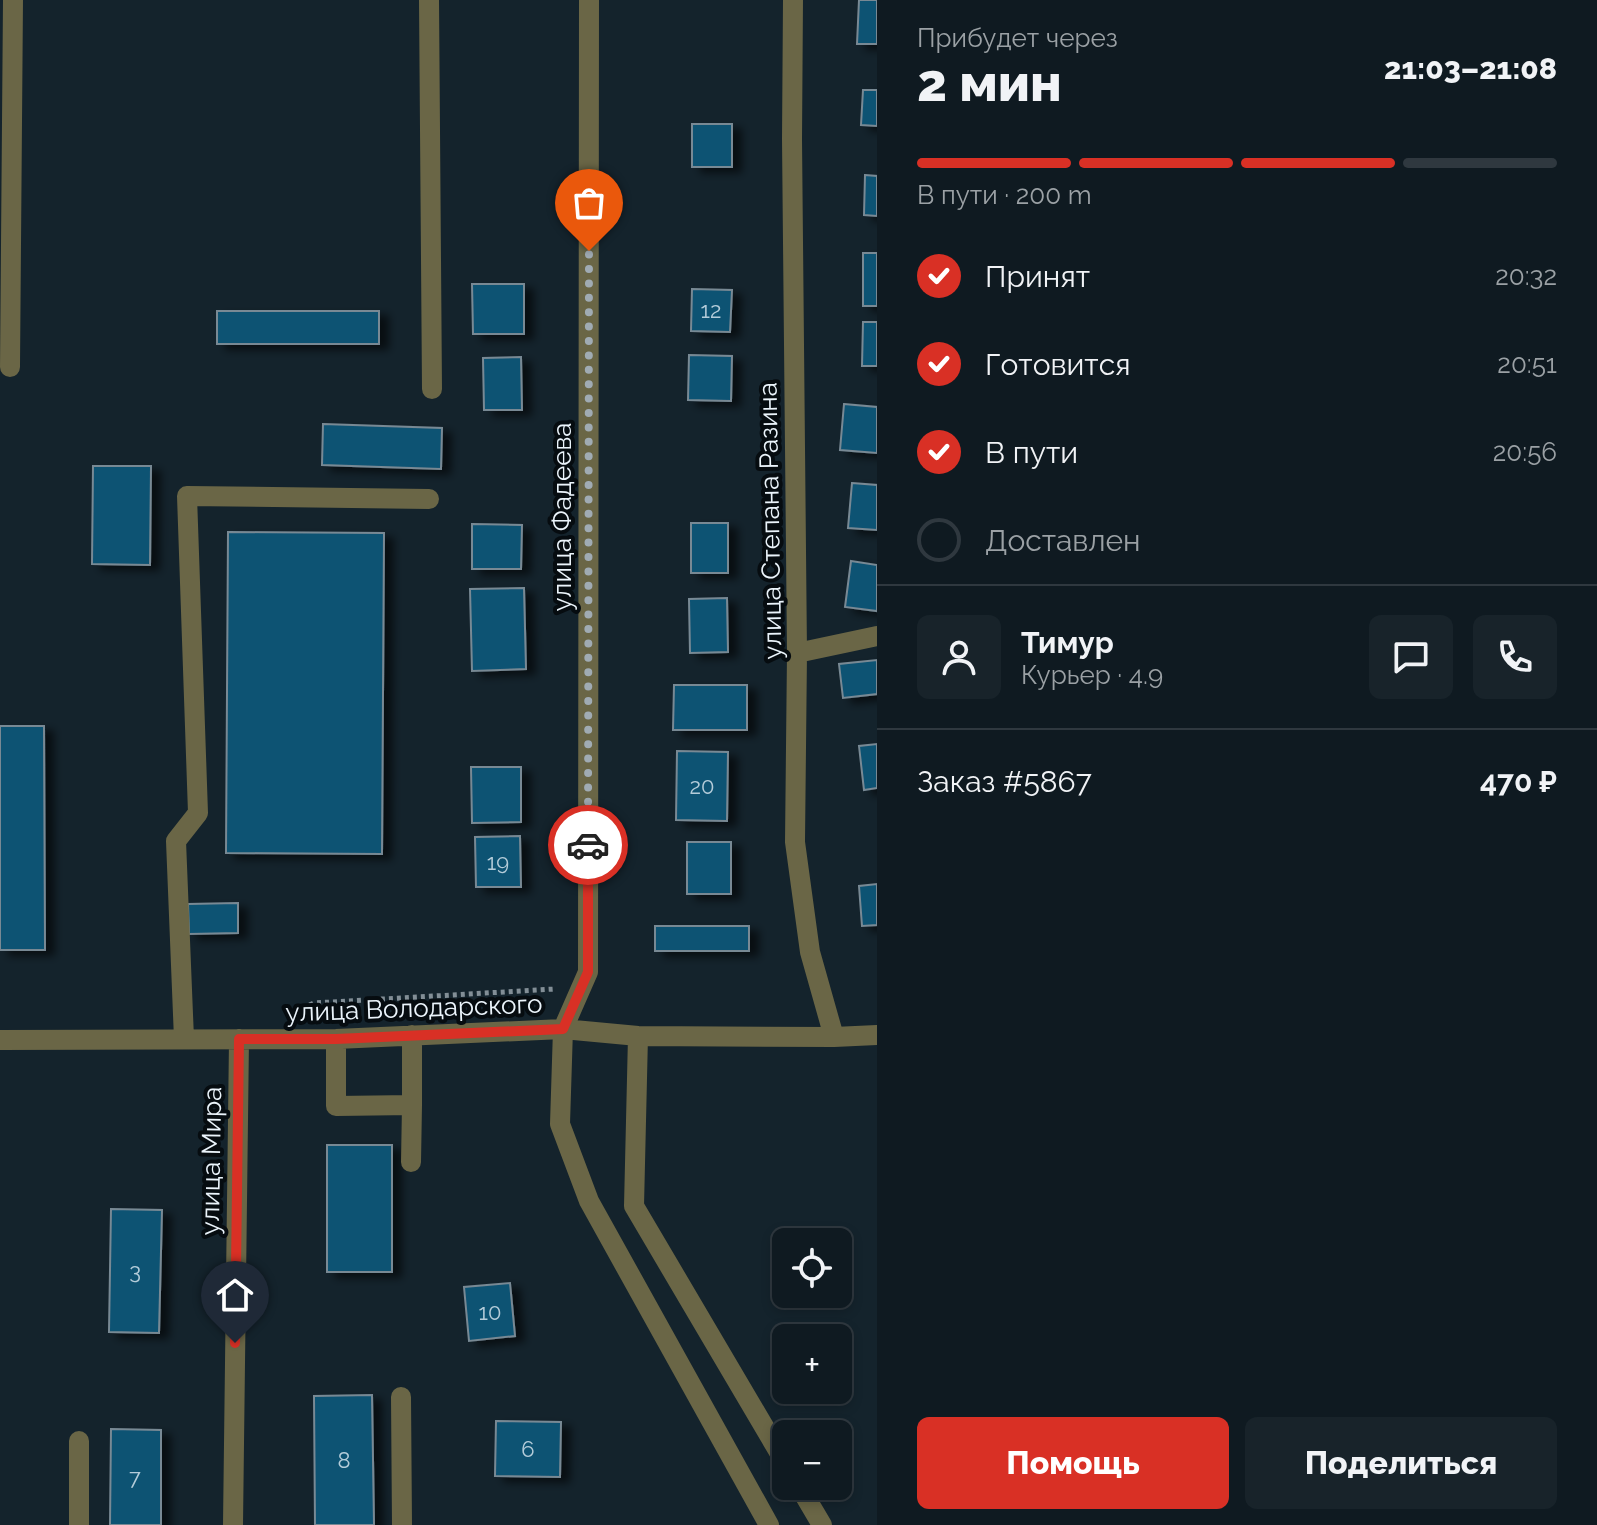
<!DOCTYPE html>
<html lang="ru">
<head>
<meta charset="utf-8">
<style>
  body { margin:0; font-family:Raleway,sans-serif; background:#18232a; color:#f1f3f6; height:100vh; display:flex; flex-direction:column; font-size:30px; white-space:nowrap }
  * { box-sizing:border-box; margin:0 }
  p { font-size:26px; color:#9ba1a5 }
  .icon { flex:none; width:44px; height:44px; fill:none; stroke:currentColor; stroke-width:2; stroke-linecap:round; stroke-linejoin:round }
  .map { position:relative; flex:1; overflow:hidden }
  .drawer { display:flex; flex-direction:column; background:#0f1a21; width:720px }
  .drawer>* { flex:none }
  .tools { position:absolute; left:772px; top:1228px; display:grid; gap:16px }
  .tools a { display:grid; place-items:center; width:80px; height:80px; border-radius:12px; background:#0f1a21; box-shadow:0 4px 12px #0003,0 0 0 2px #2f383f; font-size:40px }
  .pin { position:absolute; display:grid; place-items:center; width:68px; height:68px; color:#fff; margin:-82px -34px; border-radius:50% 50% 50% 0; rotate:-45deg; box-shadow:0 0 8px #0007 }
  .pin .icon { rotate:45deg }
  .courier { position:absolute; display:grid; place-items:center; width:80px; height:80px; margin:-40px; border:6px solid #d93025; border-radius:50%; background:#fff; color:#222; box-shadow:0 2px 10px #0007 }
  .headline em { font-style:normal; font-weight:800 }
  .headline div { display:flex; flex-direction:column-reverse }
  .headline { display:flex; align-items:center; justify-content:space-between; height:136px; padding:0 40px }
  h1 { font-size:52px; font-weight:800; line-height:60px }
  .bar { display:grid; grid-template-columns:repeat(4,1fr); gap:12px 8px; align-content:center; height:96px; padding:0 40px }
  .bar i { height:10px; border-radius:6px; background:#2f383f }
  .bar .active { background:#d93025 }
  .bar p { grid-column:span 4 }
  .line { display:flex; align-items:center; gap:20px; padding:0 40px; border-top:2px solid #2f383f }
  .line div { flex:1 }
  .round { display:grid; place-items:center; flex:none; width:84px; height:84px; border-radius:12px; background:#18232a }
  ol { padding:0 40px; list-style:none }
  li { display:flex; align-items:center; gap:24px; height:88px }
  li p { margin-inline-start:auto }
  li .icon { padding:8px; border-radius:50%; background:#d93025; color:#fff; stroke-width:4 }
  li:last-child { color:#9ba1a5 }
  li i { width:44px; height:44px; border:4px solid #2f383f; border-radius:50% }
  .button { display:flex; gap:16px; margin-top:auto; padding:16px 40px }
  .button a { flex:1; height:92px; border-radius:12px; background:#d93025; color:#fff; font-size:32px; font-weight:800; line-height:92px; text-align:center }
  .button a+a { background:#18232a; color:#f1f3f6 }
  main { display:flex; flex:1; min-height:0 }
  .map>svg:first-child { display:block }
  .building { fill:#0d5273; stroke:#788994; stroke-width:2; filter:url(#shadow) }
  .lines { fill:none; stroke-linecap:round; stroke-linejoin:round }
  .path { stroke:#828e96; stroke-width:5; stroke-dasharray:4 4; stroke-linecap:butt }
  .minor { stroke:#6a6646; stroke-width:20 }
  .done { stroke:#a0abb3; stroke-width:8; stroke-dasharray:0 14.4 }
  .route { stroke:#d93025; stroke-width:10 }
  .labels { text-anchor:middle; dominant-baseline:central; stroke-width:8; stroke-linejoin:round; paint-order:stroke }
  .number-label { font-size:22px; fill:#b4ccd9 }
  .street-label { font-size:26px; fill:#ebf4fb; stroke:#060c10 }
</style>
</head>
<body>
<main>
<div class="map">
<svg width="877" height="1525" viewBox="0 0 877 1525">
  <defs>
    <filter id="shadow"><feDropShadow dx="9" dy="5" stdDeviation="4" flood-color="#0009"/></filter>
  </defs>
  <rect width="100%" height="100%" fill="#14232c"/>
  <path class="building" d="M 859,0 L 877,0 L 877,44 L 857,44 Z
    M 863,90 L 877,90 L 877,126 L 861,125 Z
    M 692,124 L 732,124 L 732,167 L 692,167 Z
    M 865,175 L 877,176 L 877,216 L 864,215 Z
    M 863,253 L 877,253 L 877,306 L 863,306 Z
    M 472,284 L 524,284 L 524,334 L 473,334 Z
    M 692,289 L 732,290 L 730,332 L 691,331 Z
    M 217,311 L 379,311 L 379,344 L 217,344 Z
    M 863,322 L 877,322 L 877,366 L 862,366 Z
    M 689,355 L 732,356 L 731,401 L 688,400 Z
    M 521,357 L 522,410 L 484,410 L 483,358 Z
    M 844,404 L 877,407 L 877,453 L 840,450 Z
    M 323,424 L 442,428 L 441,469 L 322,465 Z
    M 93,466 L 151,466 L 150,565 L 92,564 Z
    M 852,483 L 877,485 L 877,530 L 848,528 Z
    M 691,523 L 728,523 L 728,573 L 691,573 Z
    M 472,524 L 522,525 L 521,569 L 472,569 Z
    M 228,532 L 384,533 L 382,854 L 226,853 Z
    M 851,561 L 877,565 L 877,611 L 845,607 Z
    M 524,588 L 526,669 L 472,671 L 470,589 Z
    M 727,598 L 728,652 L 690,653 L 689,599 Z
    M 877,660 L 877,694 L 843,698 L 839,664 Z
    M 674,685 L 747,685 L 747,730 L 673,730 Z
    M 0,726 L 44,726 L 45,950 L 0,950 Z
    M 877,744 L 877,788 L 864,790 L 859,746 Z
    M 677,751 L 728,752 L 727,821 L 676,820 Z
    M 471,767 L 521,767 L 521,822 L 472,823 Z
    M 520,836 L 521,887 L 476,887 L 475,837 Z
    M 687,842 L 731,842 L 731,894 L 687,894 Z
    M 877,884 L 877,925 L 862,926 L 859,886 Z
    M 238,903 L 238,933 L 189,934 L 188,904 Z
    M 655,926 L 749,926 L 749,951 L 655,951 Z
    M 327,1145 L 392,1145 L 392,1272 L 327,1272 Z
    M 111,1209 L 162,1210 L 159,1333 L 109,1332 Z
    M 510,1283 L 515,1336 L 469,1341 L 464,1287 Z
    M 372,1395 L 374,1525 L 315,1525 L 314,1396 Z
    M 496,1421 L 561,1422 L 560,1477 L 495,1476 Z
    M 111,1429 L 161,1430 L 161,1525 L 110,1525 Z"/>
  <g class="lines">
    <path class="path" d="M 304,1019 L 307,1006 L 314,1003 L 555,989"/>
    <path class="minor" d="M 429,0 L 432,389
      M 589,0 L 588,972 L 563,1029 L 560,1124 L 589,1201 L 769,1525
      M 793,0 L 792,139 L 797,653 L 795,842 L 810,952 L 834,1037
      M 10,367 L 13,0
      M 797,653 L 877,636
      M 638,1036 L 634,1206 L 786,1464
      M 184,1039 L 176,841 L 198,813 L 187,496 L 429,499
      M 336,1039 L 336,1106 L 412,1105 L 411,1162
      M 0,1040 L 336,1039 L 563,1029 L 638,1036 L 834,1037 L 877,1035
      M 412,1105 L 412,1035
      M 401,1397 L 402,1525
      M 799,1486 L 822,1525
      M 79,1525 L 79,1441
      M 233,1525 L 239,1039"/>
  </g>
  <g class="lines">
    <path class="done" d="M 588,845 L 589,251"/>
    <path class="route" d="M 235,1343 L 239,1039 L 336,1039 L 563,1029 L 588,972 L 588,845"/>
  </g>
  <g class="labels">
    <g class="number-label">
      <text x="711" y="310">12</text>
      <text x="702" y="786">20</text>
      <text x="498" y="862">19</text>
      <text x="135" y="1271">3</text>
      <text x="490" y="1312">10</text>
      <text x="528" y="1449">6</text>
      <text x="344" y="1460">8</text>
      <text x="135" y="1477">7</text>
    </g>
    <g class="street-label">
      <text transform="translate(562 517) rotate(-90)">улица Фадеева</text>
      <text transform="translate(770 521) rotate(-91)">улица Степана Разина</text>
      <text transform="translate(414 1008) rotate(-2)">улица Володарского</text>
      <text transform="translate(211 1161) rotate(-89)">улица Мира</text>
    </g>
  </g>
</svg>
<div class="tools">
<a><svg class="icon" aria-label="locate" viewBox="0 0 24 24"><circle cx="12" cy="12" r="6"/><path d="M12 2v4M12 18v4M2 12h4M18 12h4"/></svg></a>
<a>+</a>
<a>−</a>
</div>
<div class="pin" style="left:589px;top:251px;background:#ea580c"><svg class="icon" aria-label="bag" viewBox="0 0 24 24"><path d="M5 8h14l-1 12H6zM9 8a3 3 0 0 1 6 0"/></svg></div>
<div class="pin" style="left:235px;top:1343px;background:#1f2937"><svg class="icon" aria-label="home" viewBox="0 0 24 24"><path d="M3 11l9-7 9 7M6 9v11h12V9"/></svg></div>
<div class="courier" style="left:588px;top:845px"><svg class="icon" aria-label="car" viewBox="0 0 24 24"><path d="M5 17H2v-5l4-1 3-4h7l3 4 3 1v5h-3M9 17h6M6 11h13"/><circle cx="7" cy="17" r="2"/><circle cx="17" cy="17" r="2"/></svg></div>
</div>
<section class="drawer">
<div class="headline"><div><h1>2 мин</h1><p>Прибудет через</p></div><em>21:03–21:08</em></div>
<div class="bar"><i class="active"></i><i class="active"></i><i class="active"></i><i></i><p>В пути · 200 m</p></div>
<ol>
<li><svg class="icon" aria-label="check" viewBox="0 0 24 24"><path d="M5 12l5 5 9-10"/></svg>Принят<p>20:32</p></li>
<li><svg class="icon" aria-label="check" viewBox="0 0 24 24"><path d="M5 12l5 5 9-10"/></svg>Готовится<p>20:51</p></li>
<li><svg class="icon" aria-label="check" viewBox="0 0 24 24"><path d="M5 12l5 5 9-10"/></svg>В пути<p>20:56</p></li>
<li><i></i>Доставлен</li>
</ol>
<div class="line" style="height:144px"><a class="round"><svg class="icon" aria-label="person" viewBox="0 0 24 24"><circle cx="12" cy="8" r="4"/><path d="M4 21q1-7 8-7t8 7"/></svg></a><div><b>Тимур</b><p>Курьер · 4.9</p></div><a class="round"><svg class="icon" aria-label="chat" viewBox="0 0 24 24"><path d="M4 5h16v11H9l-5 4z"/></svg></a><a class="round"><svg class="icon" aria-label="phone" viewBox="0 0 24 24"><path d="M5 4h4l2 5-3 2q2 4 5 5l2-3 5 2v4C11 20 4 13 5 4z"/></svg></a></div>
<div class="line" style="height:104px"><div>Заказ #5867</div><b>470 ₽</b></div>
<div class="button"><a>Помощь</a><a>Поделиться</a></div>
</section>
</main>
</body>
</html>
